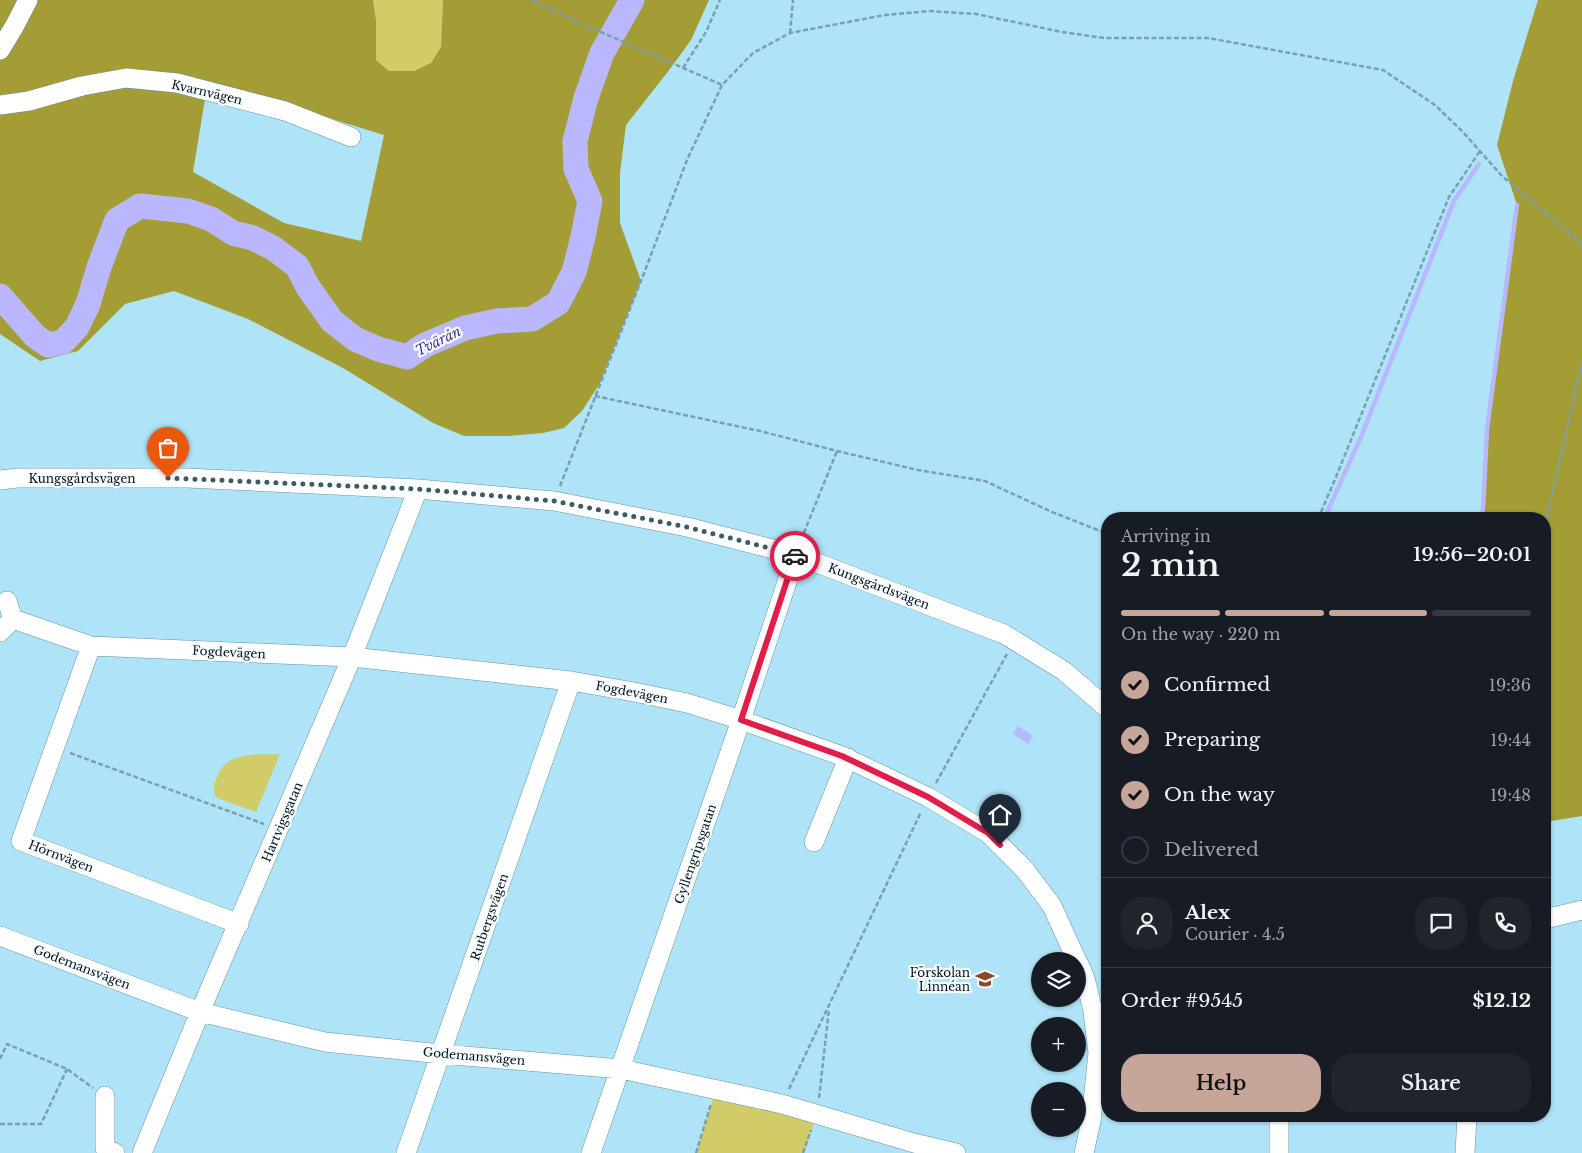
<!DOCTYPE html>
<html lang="en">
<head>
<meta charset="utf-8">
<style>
  body { margin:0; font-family:"Libre Baskerville",serif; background:#20242c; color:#f1f3f6; height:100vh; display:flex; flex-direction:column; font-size:19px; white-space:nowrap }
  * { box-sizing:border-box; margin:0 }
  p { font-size:16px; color:#9ea1a6 }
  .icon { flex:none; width:28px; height:28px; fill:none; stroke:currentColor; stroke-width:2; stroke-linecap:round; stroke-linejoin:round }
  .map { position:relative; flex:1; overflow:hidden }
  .sheet { position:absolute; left:1101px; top:512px; width:450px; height:610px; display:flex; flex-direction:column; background:#171b24; border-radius:20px; box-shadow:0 1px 4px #0004 }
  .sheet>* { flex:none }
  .controls { position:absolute; left:1031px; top:952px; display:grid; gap:10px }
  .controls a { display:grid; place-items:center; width:55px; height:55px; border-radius:50%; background:#171b24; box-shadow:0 1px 4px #0004; font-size:25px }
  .pin { position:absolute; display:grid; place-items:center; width:42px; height:42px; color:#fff; margin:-51px -21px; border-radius:50% 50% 50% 0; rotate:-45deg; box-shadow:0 0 5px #0007 }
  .pin .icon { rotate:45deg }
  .courier { position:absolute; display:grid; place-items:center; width:50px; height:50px; margin:-25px; border:4px solid #e11d48; border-radius:50%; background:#fff; color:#222; box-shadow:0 1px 6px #0007 }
  .headline em { font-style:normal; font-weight:600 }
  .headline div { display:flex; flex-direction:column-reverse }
  .headline { display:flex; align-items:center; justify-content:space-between; height:85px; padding:0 20px }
  h1 { font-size:32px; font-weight:600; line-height:38px }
  .bar { display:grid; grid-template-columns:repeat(4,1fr); gap:8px 5px; align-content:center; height:60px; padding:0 20px }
  .bar i { height:6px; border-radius:4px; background:#363941 }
  .bar .on { background:#c5a698 }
  .bar p { grid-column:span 4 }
  .line { display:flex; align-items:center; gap:12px; padding:0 20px; border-top:1px solid #363941 }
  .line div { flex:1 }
  .round { display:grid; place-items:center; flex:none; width:52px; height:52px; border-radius:20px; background:#20242c }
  ol { padding:0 20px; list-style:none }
  li { display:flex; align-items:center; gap:15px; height:55px }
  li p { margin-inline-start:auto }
  li .icon { padding:5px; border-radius:50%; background:#c5a698; color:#111; stroke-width:4 }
  li:last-child { color:#9ea1a6 }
  li i { width:28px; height:28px; border:2px solid #363941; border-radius:50% }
  .primary-button { display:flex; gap:10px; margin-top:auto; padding:10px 20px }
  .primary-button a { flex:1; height:58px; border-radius:20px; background:#c5a698; color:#111; font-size:20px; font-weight:600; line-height:58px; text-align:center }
  .primary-button a+a { background:#20242c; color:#f1f3f6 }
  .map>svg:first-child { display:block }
  .green { fill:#d1cb68 }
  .forest { fill:#a49d35; fill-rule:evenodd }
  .water { fill:#b9b7fd }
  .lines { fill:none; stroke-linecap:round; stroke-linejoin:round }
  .stream { stroke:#b9b7fd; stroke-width:4.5 }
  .river { stroke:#b9b7fd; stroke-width:25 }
  .minor-casing { stroke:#6394a8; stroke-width:20 }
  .path { stroke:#78a0b1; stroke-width:2.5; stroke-dasharray:5 2.5; stroke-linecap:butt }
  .minor { stroke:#fff; stroke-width:19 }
  .done { stroke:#3e5a67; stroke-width:5; stroke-dasharray:0 9 }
  .route { stroke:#e11d48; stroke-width:6 }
  .labels { text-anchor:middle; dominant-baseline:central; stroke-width:4.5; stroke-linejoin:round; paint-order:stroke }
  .street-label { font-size:12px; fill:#011119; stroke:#f7fcfe }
  .poi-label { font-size:12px; fill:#011119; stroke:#f7fcfe; text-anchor:end }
  .water-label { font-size:14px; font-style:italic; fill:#443294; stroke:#f7fcfe }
</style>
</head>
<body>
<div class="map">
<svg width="1582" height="1153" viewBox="0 0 1582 1153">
  <rect width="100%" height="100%" fill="#afe3f8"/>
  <path class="green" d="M 373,0 L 443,0 L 441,47 L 431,63 L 414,71 L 389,71 L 376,60 L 376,20 Z
    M 280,754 L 256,812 L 220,799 L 215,796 C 213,790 214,786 216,780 C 224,751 255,755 280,754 Z
    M 716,1089 L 817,1114 L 804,1153 L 696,1153 Z"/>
  <path class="forest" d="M 0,0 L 373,0 L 376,20 L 376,60 L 389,71 L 414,71 L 431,63 L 441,47 L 443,0 L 709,0 L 691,40 L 670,69 L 626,125 L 620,173 L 620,223 L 641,281 L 600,383 L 582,411 L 564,428 L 543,433 L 507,436 L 464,436 L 433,423 L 343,368 L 248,319 L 174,291 L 125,304 L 78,351 L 40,361 L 0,334 ZM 208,81 L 384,135 L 361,241 L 284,223 L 193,172 Z
    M 1538,0 L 1582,0 L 1582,816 L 1545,822 L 1545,519 L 1481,519 L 1483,509 L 1487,429 L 1517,205 L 1497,145 L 1513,81 Z"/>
  <path class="water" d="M 1018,726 L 1033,736 L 1028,744 L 1013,734 Z"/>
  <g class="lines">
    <path class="stream" d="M 1324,519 L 1361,437 L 1454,201 L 1479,164
      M 1481,519 L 1483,509 L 1487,429 L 1517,205"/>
    <path class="river" d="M 0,296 L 35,336 L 48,345 L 63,342 L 77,327 L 88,304 L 99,267 L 117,220 L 140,206 L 188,211 L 211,219 L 233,233 L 253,238 L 273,248 L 297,266 L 308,287 L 332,321 L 355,339 L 378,349 L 407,357 L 425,345 L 465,328 L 497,321 L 532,319 L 558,303 L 574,272 L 583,237 L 590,201 L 576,169 L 575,141 L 586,98 L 602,53 L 632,0"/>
    <g class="minor-casing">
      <path id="minor" d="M 0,50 L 14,27 L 28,0
        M 0,105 L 29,101 L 82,86 L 126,78 L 177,83 L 285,111 L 351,137
        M 0,480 L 17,478 L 187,478 L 418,489 L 554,501 L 687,527 L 796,555 L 1004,634 L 1064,671 L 1108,709
        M 7,601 L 13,619
        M 0,632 L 13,619 L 91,646 L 352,657 L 571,681 L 634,692 L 687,703 L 741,720 L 842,756 L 928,797 L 988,833 L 1025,870 L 1052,906 L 1077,961
        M 91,646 L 21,841 L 239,924
        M 814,842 L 848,758
        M 1545,919 L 1582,910
        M 0,936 L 200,1012 L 325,1042 L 441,1054 L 621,1069 L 782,1104 L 914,1143 L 956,1153
        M 1078,962 L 1085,978 L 1093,1011 L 1098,1053 L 1091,1121 L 1084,1153
        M 105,1096 L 105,1148 L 115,1153
        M 142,1153 L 200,1012 L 352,657 L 418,489
        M 406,1153 L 571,681
        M 591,1153 L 741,720 L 796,555
        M 1279,1153 L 1279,1116
        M 1465,1153 L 1467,1116"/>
    </g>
    <path class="path" d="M 532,0 L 578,22 L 722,85
      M 790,33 L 793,0
      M 683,68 L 706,32 L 720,0
      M 595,396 L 760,431 L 837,451 L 918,470 L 985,481 L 1052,512 L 1108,534
      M 560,486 L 641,281 L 687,160 L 722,85 L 753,53 L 790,33 L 885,15 L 930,11 L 976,14 L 1062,32 L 1104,38 L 1208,38 L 1383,70 L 1435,105 L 1463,132 L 1502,176 L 1582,244
      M 1318,519 L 1336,477 L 1449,197 L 1480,151
      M 1545,525 L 1582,362
      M 801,540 L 837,451
      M 70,753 L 264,824
      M 936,783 L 1007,654
      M 0,1059 L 7,1044 L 67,1069 L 93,1088
      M 789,1089 L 921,812
      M 819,1098 L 829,1009
      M 0,1124 L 41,1124 L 67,1069
      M 696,1153 L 711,1104
      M 803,1153 L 811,1130"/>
    <use href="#minor" class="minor"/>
  </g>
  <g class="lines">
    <path class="done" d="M 168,478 L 418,489 L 554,501 L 687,527 L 796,555 L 795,556"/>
    <path class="route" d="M 795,556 L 741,720 L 842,756 L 928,797 L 988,833 L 1000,845"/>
  </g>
  <defs>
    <g id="school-bare" transform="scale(1.5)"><path d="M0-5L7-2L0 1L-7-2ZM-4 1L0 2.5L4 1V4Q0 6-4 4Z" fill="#904925" stroke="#f7fcfe" stroke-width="2.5" paint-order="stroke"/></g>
  </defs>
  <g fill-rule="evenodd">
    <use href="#school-bare" x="985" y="979"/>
  </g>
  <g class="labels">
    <g class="street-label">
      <text transform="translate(207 92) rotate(13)">Kvarnvägen</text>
      <text x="82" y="478">Kungsgårdsvägen</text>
      <text transform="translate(879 586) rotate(21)">Kungsgårdsvägen</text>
      <text transform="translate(229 652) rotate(3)">Fogdevägen</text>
      <text transform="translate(632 692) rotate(11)">Fogdevägen</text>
      <text transform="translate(282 822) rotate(-67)">Hartvigsgatan</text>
      <text transform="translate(695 854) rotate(-71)">Gyllengripsgatan</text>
      <text transform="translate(61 856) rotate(21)">Hörnvägen</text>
      <text transform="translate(489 917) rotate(-71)">Rutbergsvägen</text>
      <text transform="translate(82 967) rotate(21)">Godemansvägen</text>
      <text transform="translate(474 1056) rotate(5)">Godemansvägen</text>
    </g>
    <g class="poi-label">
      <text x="970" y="972">Förskolan<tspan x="970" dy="14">Linnéan</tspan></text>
    </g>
    <g class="water-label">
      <text transform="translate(438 341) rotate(-26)">Tvärån</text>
    </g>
  </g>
</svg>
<div class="controls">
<a><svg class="icon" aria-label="layers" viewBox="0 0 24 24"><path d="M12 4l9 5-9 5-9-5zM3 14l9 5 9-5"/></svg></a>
<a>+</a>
<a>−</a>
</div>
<div class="pin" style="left:168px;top:478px;background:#ea580c"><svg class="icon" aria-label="bag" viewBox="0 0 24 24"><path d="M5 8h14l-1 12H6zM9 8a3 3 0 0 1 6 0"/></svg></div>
<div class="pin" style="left:1000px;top:845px;background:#1f2937"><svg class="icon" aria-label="home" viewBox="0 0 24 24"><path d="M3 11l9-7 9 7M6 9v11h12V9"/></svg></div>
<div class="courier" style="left:795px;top:556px"><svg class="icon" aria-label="car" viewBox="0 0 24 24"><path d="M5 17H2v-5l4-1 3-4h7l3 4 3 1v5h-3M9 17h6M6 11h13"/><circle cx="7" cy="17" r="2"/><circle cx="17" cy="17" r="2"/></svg></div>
<section class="sheet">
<div class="headline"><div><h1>2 min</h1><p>Arriving in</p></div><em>19:56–20:01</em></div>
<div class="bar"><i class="on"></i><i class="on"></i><i class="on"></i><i></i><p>On the way · 220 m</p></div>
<ol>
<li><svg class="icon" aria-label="check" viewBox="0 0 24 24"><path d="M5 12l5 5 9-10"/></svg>Confirmed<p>19:36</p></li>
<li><svg class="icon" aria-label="check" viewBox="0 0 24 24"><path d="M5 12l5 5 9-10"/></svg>Preparing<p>19:44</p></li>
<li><svg class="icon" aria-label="check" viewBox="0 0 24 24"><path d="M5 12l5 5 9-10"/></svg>On the way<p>19:48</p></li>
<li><i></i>Delivered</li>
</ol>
<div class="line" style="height:90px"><a class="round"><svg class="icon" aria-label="person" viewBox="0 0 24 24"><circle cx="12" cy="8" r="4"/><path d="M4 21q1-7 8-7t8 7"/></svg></a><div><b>Alex</b><p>Courier · 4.5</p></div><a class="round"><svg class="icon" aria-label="chat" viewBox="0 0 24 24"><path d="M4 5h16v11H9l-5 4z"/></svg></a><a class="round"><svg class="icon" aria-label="phone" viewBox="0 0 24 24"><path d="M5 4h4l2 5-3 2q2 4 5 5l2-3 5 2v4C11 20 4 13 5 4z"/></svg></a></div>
<div class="line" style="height:65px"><div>Order #9545</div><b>$12.12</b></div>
<div class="primary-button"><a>Help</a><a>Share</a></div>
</section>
</div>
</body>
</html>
